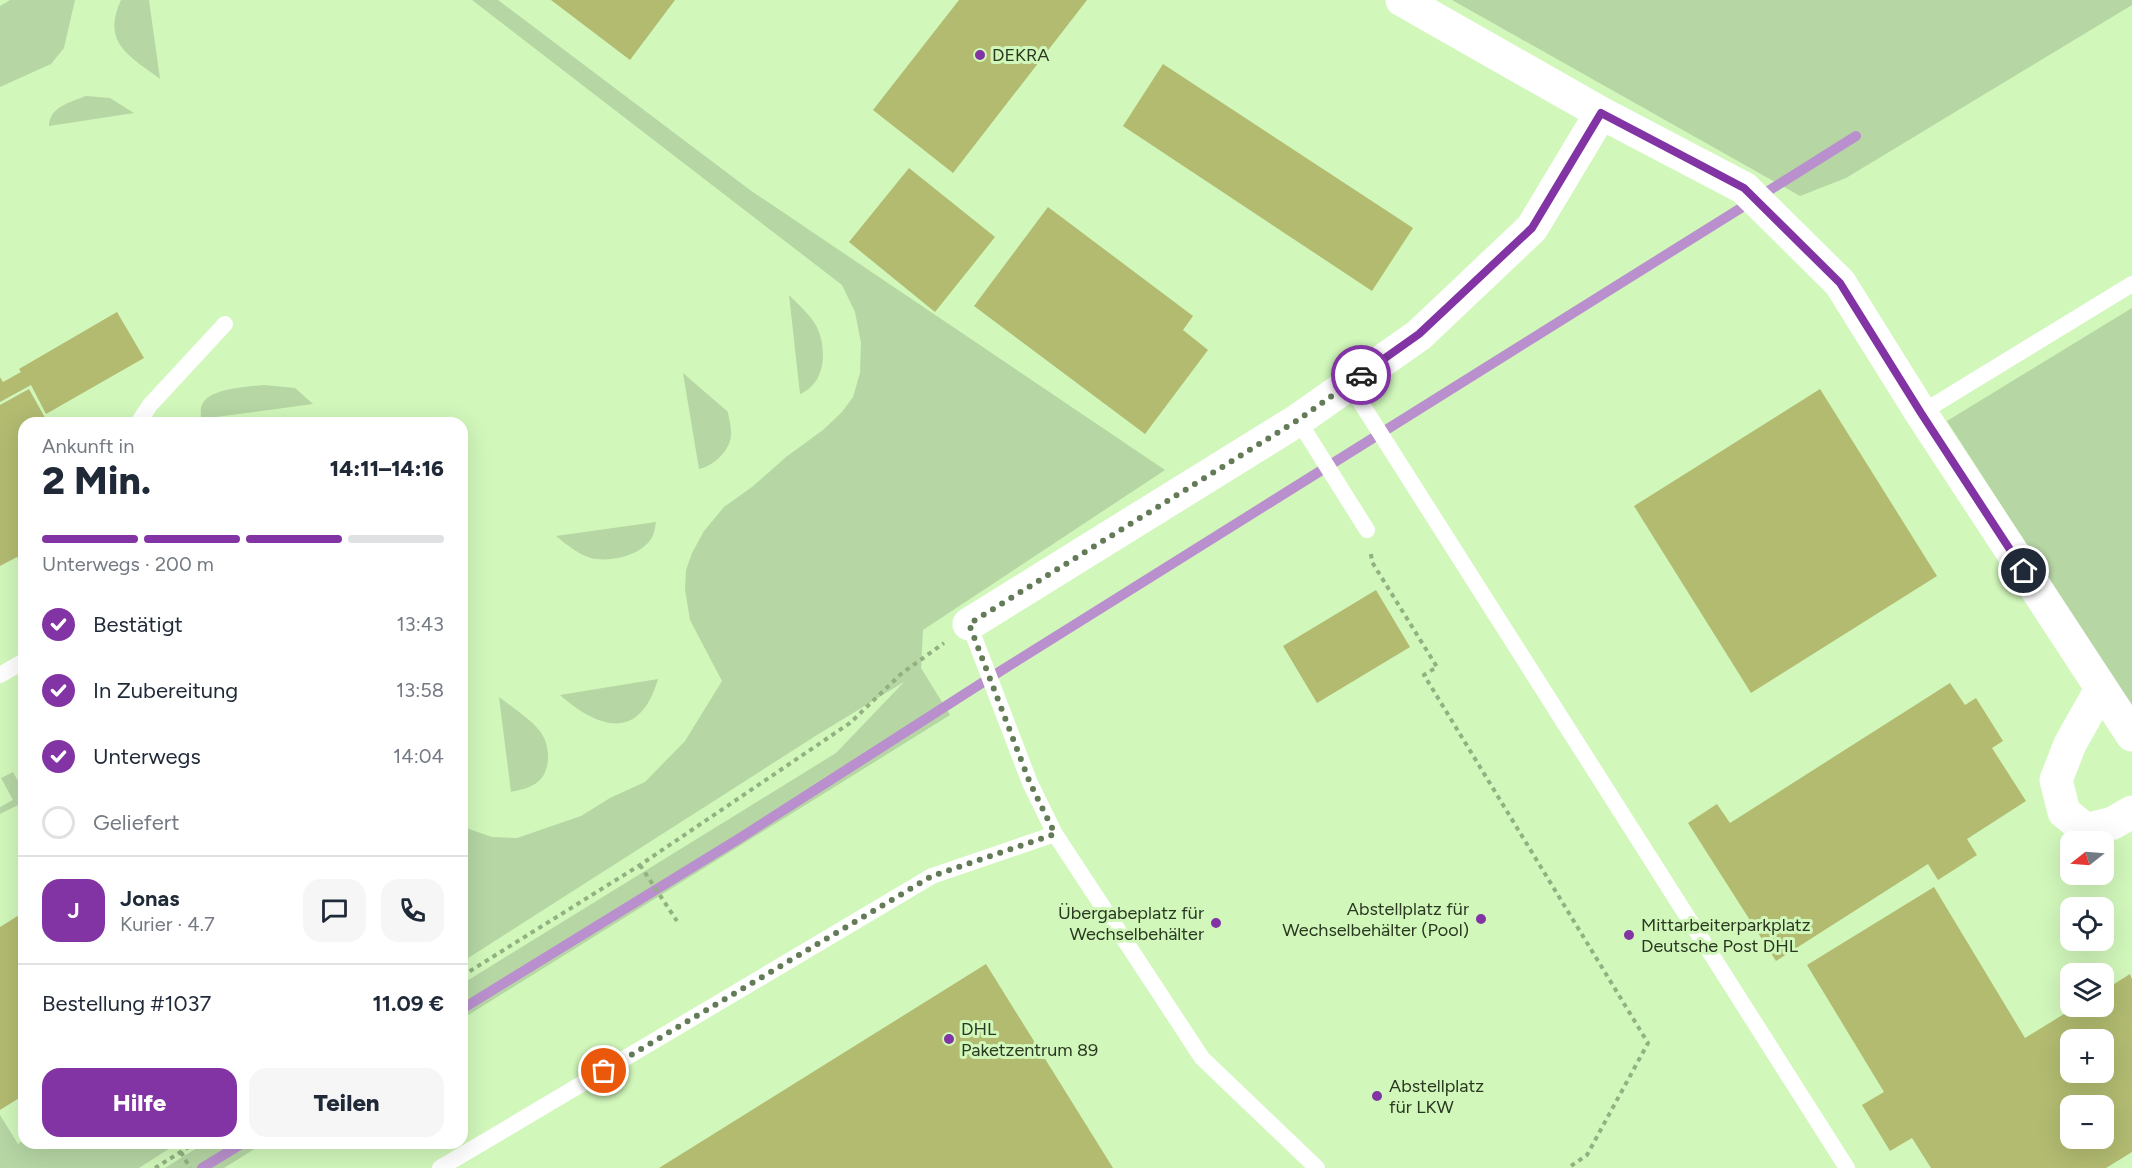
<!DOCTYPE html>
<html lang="de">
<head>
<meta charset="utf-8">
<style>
  body { margin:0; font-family:Figtree,sans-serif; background:#f6f6f7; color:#1f2937; height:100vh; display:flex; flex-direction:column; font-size:22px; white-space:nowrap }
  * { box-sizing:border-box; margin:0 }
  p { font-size:20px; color:#747a83 }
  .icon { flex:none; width:33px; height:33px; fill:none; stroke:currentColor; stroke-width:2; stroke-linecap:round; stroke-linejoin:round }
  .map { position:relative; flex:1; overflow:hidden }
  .side { position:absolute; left:18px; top:417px; width:450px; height:732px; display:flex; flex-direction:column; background:#fff; border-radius:18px; box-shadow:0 6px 24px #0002 }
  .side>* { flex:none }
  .needle { width:39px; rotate:253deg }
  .fabs { position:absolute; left:2060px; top:831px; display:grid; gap:12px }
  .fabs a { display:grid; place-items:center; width:54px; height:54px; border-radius:12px; background:#fff; box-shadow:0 6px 24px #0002; font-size:30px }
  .pin { position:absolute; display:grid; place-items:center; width:51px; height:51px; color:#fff; margin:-26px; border:3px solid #fff; border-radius:50%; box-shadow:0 2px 6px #0007 }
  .courier { position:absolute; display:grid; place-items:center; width:60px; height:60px; margin:-30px; border:4px solid #8233a4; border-radius:50%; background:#fff; color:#222; box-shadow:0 2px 8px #0007 }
  .overview em { font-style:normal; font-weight:800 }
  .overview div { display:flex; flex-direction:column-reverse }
  .overview { display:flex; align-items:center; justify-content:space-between; height:102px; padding:0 24px }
  h1 { font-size:39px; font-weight:800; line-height:45px }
  .bar { display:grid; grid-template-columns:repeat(4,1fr); gap:9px 6px; align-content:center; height:72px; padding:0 24px }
  .bar i { height:8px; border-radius:4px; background:#e0e1e3 }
  .bar .current { background:#8233a4 }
  .bar p { grid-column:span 4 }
  .line { display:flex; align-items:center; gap:15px; padding:0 24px; border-top:2px solid #e0e1e3 }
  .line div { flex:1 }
  .round { display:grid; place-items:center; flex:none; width:63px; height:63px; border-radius:18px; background:#f6f6f7 }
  ol { padding:0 24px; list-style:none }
  li { display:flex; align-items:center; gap:18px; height:66px }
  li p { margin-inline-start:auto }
  li .icon { padding:6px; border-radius:50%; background:#8233a4; color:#fff; stroke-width:4 }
  li:last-child { color:#747a83 }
  li i { width:33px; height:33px; border:3px solid #e0e1e3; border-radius:50% }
  .button { display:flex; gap:12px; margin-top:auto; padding:12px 24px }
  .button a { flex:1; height:69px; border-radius:18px; background:#8233a4; color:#fff; font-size:24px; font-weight:800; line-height:69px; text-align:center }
  .button a+a { background:#f6f6f7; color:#1f2937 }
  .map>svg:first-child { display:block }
  .green { fill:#b6d6a4 }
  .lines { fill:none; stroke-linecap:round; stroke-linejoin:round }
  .stream { stroke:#b990cd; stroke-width:10 }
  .building { fill:#b2bb70; fill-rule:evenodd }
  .path { stroke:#93b081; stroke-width:4; stroke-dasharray:4.5 4.5; stroke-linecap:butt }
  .lane { stroke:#fff; stroke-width:16 }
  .street { stroke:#fff; stroke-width:33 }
  .done { stroke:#647b57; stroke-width:6; stroke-dasharray:0 10.8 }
  .route { stroke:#8233a4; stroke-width:8 }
  .poi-dot { fill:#8233a4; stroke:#d1f7bb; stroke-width:2 }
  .labels { text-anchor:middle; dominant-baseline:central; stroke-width:6; stroke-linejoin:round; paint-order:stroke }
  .poi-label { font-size:18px; fill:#2a3821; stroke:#d1f7bb; text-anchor:start }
</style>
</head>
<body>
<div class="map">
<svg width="2132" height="1168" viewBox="0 0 2132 1168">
  <rect width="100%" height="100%" fill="#d1f7bb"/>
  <path class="green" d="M 10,0 L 75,0 L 64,48 L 51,64 L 0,87 L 0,6 Z
    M 121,0 L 149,0 L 160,79 C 130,56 101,44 121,0 Z
    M 472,0 L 498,0 L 750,190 L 1165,470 L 923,630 L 921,668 L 950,715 L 462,1019 L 462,984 L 836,753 L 904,682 L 817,735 L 462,962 L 462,824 L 469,829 L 492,837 L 517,838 L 581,816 L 610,798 L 645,782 L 685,741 L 722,681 L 690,620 L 685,589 L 686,570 L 692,553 L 704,531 L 724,507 L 752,487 L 786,457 L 823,430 L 842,412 L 853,397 L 860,373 L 861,343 L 855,312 L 842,285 Z
    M 1452,0 L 2132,0 L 2132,5 L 1846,178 L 1800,196 Z
    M 86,96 L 110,98 L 134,113 L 49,126 C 49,107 71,102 86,96 Z
    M 789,295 C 800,306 814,318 819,332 C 827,355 824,384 800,394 Z
    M 2132,308 L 2132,709 L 1947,421 Z
    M 683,373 L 728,412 C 729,420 732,429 731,436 C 729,452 713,466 699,469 Z
    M 264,385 L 295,388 L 313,404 L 201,419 C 201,415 200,409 202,405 C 209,388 247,387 264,385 Z
    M 656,522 C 655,526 655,531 653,535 C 645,555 610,563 591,558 C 578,554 567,545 556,536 Z
    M 658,679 C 640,741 600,730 560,695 Z
    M 499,697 C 512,707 529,718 539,730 C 552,745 552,776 533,785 C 527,789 518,790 511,792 Z
    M 13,772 L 24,792 L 24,802 L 0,814 L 0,807 L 13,800 L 1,778 Z
    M 0,1115 L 18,1144 L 24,1140 L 24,1143 L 178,1143 L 139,1168 L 0,1168 Z
    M 205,1143 L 264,1143 L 224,1168 L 165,1168 Z"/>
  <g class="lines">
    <path class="stream" d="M 462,1009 L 740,838 L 999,672 L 1856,136
      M 202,1168 L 243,1143"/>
  </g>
  <path class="building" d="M 551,0 L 675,0 L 630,60 Z
    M 959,0 L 1087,0 L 953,173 L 873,110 Z
    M 1163,64 L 1413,228 L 1372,291 L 1123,126 Z
    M 909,168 L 995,237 L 935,312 L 849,242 Z
    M 1048,207 L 1193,316 L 1183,330 L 1208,350 L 1145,434 L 974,306 Z
    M 117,312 L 144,358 L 46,414 L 31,385 L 0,402 L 0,377 L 3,382 L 21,372 L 19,369 Z
    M 29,389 L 48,423 L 24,423 L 24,570 L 17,557 L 0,566 L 0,405 Z
    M 1820,389 L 1937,576 L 1751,693 L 1634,506 Z
    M 1376,590 L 1410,647 L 1317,703 L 1283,646 Z
    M 1950,683 L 1965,705 L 1976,698 L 2003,741 L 1992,748 L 2026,801 L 1967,839 L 1977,855 L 1938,880 L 1928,864 L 1776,961 L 1688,823 L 1717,804 L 1730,823 Z
    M 1934,887 L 2025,1038 L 2077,1006 L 2103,1006 L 2103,991 L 2130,974 L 2132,979 L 2132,1152 L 2106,1168 L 1931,1168 L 1912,1138 L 1890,1151 L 1862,1105 L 1884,1092 L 1807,965 ZM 2070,1040 L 2103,1040 L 2103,1072 L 2070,1072 ZM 2070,1106 L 2103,1106 L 2103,1138 L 2070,1138 Z
    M 24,912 L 24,1095 L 0,1110 L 0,927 Z
    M 986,964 L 1113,1168 L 659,1168 Z"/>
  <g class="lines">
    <path class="path" d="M 1371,554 L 1372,562 L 1437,667 L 1424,675 L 1648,1043 L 1587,1155 L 1568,1168
      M 640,865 L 677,921
      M 462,976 L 640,865 L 850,723 L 901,674 L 944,643
      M 181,1152 L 190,1168
      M 155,1168 L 195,1143"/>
    <path class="lane" d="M 1349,384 L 1847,1168
      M 1921,413 L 2132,284
      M 1298,420 L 1367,530
      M 138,423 L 150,405 L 225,324
      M 969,624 L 1030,783 L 1055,834 L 1202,1058 L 1317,1168
      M 0,675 L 24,661
      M 440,1168 L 932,876 L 1055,834"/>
    <path class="street" d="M 1402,0 L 1601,113 L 1744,188 L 1840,283 L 1921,413 L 2132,735
      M 969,624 L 1298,420 L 1419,335 L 1532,228 L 1601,113
      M 2101,689 L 2070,744 L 2056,780 L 2064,812 L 2086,830 L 2113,823 L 2132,812"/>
  </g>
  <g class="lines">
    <path class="done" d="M 604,1071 L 932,876 L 1055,834 L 1030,783 L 969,624 L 1298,420 L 1361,375"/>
    <path class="route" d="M 1361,375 L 1419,334 L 1532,228 L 1601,113 L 1744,188 L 1840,283 L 1921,413 L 2024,571"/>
  </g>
  <g class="poi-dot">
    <circle cx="980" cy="55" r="6"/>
    <circle cx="1481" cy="919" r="6"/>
    <circle cx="1216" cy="923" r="6"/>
    <circle cx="1629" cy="935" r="6"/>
    <circle cx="949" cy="1039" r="6"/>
    <circle cx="1377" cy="1096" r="6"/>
  </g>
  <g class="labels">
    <g class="poi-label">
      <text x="992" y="55">DEKRA</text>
      <text x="1469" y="909" text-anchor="end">Abstellplatz für<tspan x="1469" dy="21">Wechselbehälter (Pool)</tspan></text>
      <text x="1204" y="913" text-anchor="end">Übergabeplatz für<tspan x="1204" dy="21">Wechselbehälter</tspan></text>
      <text x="1641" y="925">Mittarbeiterparkplatz<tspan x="1641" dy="21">Deutsche Post DHL</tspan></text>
      <text x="961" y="1029">DHL<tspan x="961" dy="21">Paketzentrum 89</tspan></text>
      <text x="1389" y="1086">Abstellplatz<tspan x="1389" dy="21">für LKW</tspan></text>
    </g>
  </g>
</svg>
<div class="fabs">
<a><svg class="needle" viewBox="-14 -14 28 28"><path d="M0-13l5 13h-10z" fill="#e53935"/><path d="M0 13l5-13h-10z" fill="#747a83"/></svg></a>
<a><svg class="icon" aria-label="locate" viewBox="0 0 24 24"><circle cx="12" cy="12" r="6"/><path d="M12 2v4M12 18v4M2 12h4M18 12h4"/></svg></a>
<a><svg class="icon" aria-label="layers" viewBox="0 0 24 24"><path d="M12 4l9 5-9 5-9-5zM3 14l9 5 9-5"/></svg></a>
<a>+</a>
<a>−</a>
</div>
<div class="pin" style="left:604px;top:1071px;background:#ea580c"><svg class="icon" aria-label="bag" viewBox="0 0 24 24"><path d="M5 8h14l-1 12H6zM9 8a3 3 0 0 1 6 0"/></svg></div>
<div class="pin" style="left:2024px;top:571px;background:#1f2937"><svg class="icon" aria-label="home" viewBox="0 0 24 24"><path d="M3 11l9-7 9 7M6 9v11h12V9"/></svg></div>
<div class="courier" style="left:1361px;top:375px"><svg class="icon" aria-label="car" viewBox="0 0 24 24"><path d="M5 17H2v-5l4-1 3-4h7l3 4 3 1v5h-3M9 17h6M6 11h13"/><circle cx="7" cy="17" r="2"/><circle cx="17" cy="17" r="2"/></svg></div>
<section class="side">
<div class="overview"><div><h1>2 Min.</h1><p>Ankunft in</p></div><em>14:11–14:16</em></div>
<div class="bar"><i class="current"></i><i class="current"></i><i class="current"></i><i></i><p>Unterwegs · 200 m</p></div>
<ol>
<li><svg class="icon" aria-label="check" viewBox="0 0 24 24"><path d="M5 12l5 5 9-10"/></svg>Bestätigt<p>13:43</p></li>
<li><svg class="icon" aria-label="check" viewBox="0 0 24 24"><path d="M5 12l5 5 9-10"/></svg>In Zubereitung<p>13:58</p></li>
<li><svg class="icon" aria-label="check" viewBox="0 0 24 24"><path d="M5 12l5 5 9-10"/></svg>Unterwegs<p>14:04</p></li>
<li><i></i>Geliefert</li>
</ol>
<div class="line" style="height:108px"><b class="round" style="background:#8233a4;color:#fff">J</b><div><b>Jonas</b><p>Kurier · 4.7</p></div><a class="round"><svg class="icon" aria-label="chat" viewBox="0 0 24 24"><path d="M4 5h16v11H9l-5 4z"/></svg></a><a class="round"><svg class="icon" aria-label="phone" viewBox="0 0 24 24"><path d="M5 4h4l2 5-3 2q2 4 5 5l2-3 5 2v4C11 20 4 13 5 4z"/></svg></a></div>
<div class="line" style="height:78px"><div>Bestellung #1037</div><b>11.09 €</b></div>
<div class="button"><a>Hilfe</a><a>Teilen</a></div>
</section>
</div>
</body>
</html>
